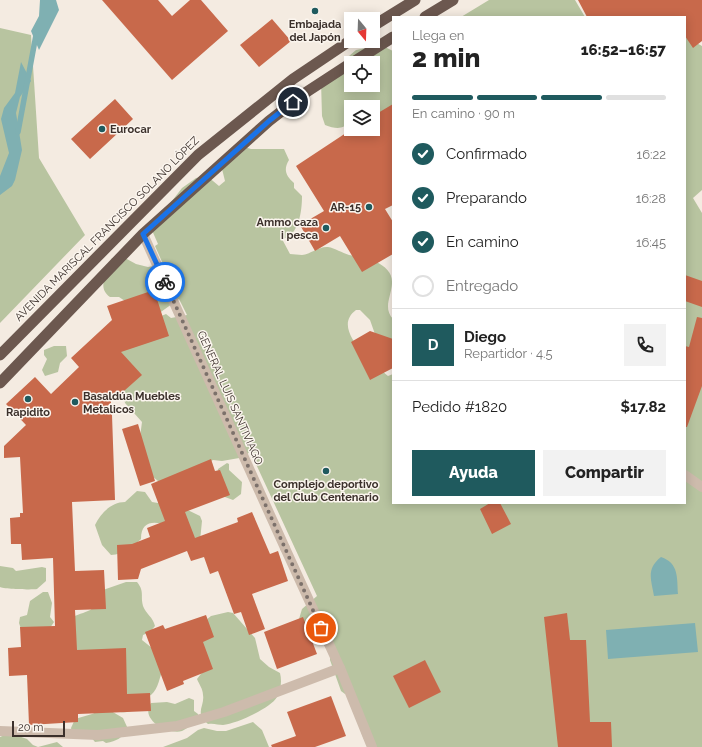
<!DOCTYPE html>
<html lang="es">
<head>
<meta charset="utf-8">
<style>
  body { margin:0; font-family:Raleway,sans-serif; background:#f2f2f2; color:#222; height:100vh; display:flex; flex-direction:column; font-size:15px; white-space:nowrap }
  * { box-sizing:border-box; margin:0 }
  p { font-size:13px; color:#767676 }
  .icon { flex:none; width:22px; height:22px; fill:none; stroke:currentColor; stroke-width:2; stroke-linecap:round; stroke-linejoin:round }
  .map { position:relative; flex:1; overflow:hidden }
  .panel { position:absolute; left:392px; top:16px; width:294px; height:488px; display:flex; flex-direction:column; background:#fff; border-radius:0px; box-shadow:0 2px 10px #0003 }
  .panel>* { flex:none }
  .needle { width:26px; rotate:161deg }
  .tools { position:absolute; left:344px; top:12px; display:grid; gap:8px }
  .tools a { display:grid; place-items:center; width:36px; height:36px; border-radius:0px; background:#fff; box-shadow:0 2px 10px #0003; font-size:20px }
  .scale { position:absolute; left:12px; bottom:10px; width:53px; box-sizing:border-box; padding-left:4px; border:2px solid #3b302b; border-top:0; font-size:11px; line-height:14px; white-space:nowrap; color:#3b302b; -webkit-text-stroke:3px #fbf5ee; paint-order:stroke }
  .pin { position:absolute; display:grid; place-items:center; width:34px; height:34px; color:#fff; margin:-17px; border:2px solid #fff; border-radius:50%; box-shadow:0 1px 4px #0007 }
  .courier { position:absolute; display:grid; place-items:center; width:40px; height:40px; margin:-20px; border:3px solid #1a73e8; border-radius:50%; background:#fff; color:#222; box-shadow:0 1px 5px #0007 }
  .headline em { font-style:normal; font-weight:800 }
  .headline div { display:flex; flex-direction:column-reverse }
  .headline { display:flex; align-items:center; justify-content:space-between; height:68px; padding:0 20px }
  h1 { font-size:26px; font-weight:800; line-height:30px }
  .bar { display:grid; grid-template-columns:repeat(4,1fr); gap:6px 4px; align-content:center; height:48px; padding:0 20px }
  .bar i { height:5px; border-radius:3px; background:#e0e0e0 }
  .bar .current { background:#1f5a5e }
  .bar p { grid-column:span 4 }
  .line { display:flex; align-items:center; gap:10px; padding:0 20px; border-top:1px solid #e0e0e0 }
  .line div { flex:1 }
  .round { display:grid; place-items:center; flex:none; width:42px; height:42px; border-radius:0px; background:#f2f2f2 }
  ol { padding:0 20px; list-style:none }
  li { display:flex; align-items:center; gap:12px; height:44px }
  li p { margin-inline-start:auto }
  li .icon { padding:4px; border-radius:50%; background:#1f5a5e; color:#fff; stroke-width:4 }
  li:last-child { color:#767676 }
  li i { width:22px; height:22px; border:2px solid #e0e0e0; border-radius:50% }
  .button { display:flex; gap:8px; margin-top:auto; padding:8px 20px }
  .button a { flex:1; height:46px; border-radius:0px; background:#1f5a5e; color:#fff; font-size:16px; font-weight:800; line-height:46px; text-align:center }
  .button a+a { background:#f2f2f2; color:#222 }
  .map>svg:first-child { display:block }
  .green { fill:#b8c4a0; fill-rule:evenodd }
  .water { fill:#7fb0b2 }
  .lines { fill:none; stroke-linecap:round; stroke-linejoin:round }
  .stream { stroke:#7fb0b2; stroke-width:5.5 }
  .building { fill:#c8694b }
  .service { stroke:#cdbbac; stroke-width:10 }
  .minor { stroke:#cdbbac; stroke-width:10 }
  .trunk { stroke:#6c584f; stroke-width:11 }
  .done { stroke:#7c716b; stroke-width:4; stroke-dasharray:0 7.2 }
  .route { stroke:#1a73e8; stroke-width:5 }
  .poi-dot { fill:#1f5a5e; stroke:#fbf5ee; stroke-width:1.5 }
  .labels { text-anchor:middle; dominant-baseline:central; stroke-width:3; stroke-linejoin:round; paint-order:stroke }
  .poi-label { font-size:11px; font-weight:bold; fill:#3b302b; stroke:#fbf5ee }
  .street-label { font-size:11px; fill:#3b302b; stroke:#fbf5ee }
</style>
</head>
<body>
<div class="map">
<svg width="702" height="747" viewBox="0 0 702 747">
  <rect width="100%" height="100%" fill="#f4ebe1"/>
  <path class="green" d="M 489,0 L 575,0 L 585,17 L 461,17 Z
    M 685,24 L 693,41 L 702,46 L 702,190 L 693,198 L 702,213 L 702,747 L 368,747 C 358,729 357,717 356,696 L 345,694 L 341,691 L 330,660 L 330,653 L 317,636 L 305,629 L 299,619 L 302,609 L 317,596 L 250,451 L 245,457 L 222,461 L 213,460 L 164,486 L 152,476 L 140,437 L 142,422 L 125,403 L 113,356 L 159,317 L 166,314 L 171,318 L 187,315 L 179,299 L 158,314 L 125,301 L 119,297 L 110,297 C 96,287 108,274 110,261 L 112,258 L 125,258 L 136,264 L 148,267 L 163,264 L 155,246 L 158,244 L 151,228 L 182,188 L 196,178 L 207,176 L 219,186 L 225,181 L 221,165 L 241,146 L 251,149 L 284,149 L 289,160 C 283,170 286,176 294,183 L 294,188 L 302,196 C 302,211 299,236 282,239 L 290,254 C 294,254 298,255 302,255 C 311,254 319,246 328,247 C 335,248 342,253 349,255 C 364,257 394,263 392,284 C 391,297 383,308 393,319 L 393,344 L 376,337 L 370,320 L 360,310 L 356,310 C 330,329 373,363 388,376 L 393,374 L 393,503 L 685,503 Z
    M 0,28 L 31,35 L 39,158 L 85,235 L 0,323 Z
    M 381,41 L 387,48 L 393,51 L 393,122 L 373,115 L 373,107 L 351,107 L 351,121 C 343,130 336,129 325,125 L 322,116 L 321,81 L 346,63 L 349,56 L 356,50 L 366,48 ZM 351,63 L 373,63 L 373,85 L 351,85 Z
    M 54,346 L 66,346 L 67,356 L 60,363 L 58,372 L 45,376 L 42,370 L 47,359 L 44,355 L 44,350 Z
    M 227,463 L 229,464 L 229,470 L 242,482 L 241,494 L 233,500 L 225,497 L 217,474 L 218,469 Z
    M 137,491 L 145,492 L 152,502 L 158,503 L 163,498 L 200,516 L 202,521 L 200,541 C 186,534 141,505 141,539 C 132,548 124,554 111,555 L 102,545 L 95,525 C 100,514 111,502 125,502 Z
    M 0,566 L 13,568 L 16,571 L 42,567 L 46,568 L 46,581 L 37,589 C 32,590 3,589 0,587 Z
    M 126,582 L 137,582 C 145,592 140,595 143,606 C 146,614 153,617 155,626 L 150,632 L 143,635 L 142,640 L 152,648 L 163,669 C 159,678 159,688 151,695 C 147,697 143,698 140,701 C 132,710 134,713 120,712 L 71,651 L 70,618 C 93,608 91,615 103,590 Z
    M 43,592 L 48,592 L 52,603 L 50,617 L 54,622 L 50,628 L 21,629 L 19,623 L 20,617 L 27,615 L 30,601 Z
    M 228,612 L 233,613 L 255,638 L 260,659 L 269,667 L 280,673 C 282,681 281,690 277,697 C 271,708 236,724 223,725 C 218,725 214,723 208,724 C 194,713 205,706 203,695 C 203,689 199,684 197,679 L 204,670 L 199,648 L 206,620 L 211,616 Z
    M 189,698 L 194,700 L 194,711 L 198,714 L 198,720 C 193,723 187,729 182,731 C 169,735 139,720 151,703 L 167,702 L 175,704 Z
    M 106,708 L 123,718 L 128,729 C 122,738 117,741 106,743 L 103,741 L 95,742 L 90,736 L 72,732 L 71,728 L 75,719 L 92,714 Z
    M 253,722 L 262,730 L 269,747 L 163,747 L 187,738 L 198,730 L 204,728 L 217,731 L 226,731 Z
    M 10,733 L 27,739 L 33,745 L 38,747 L 57,742 L 63,747 L 0,747 L 0,737 Z"/>
  <path class="water" d="M 40,0 L 56,0 L 59,10 L 39,50 L 31,31 L 39,16 Z
    M 21,62 L 31,81 L 20,97 L 16,113 L 22,150 L 15,180 L 12,186 L 0,195 L 0,176 L 9,153 L 1,119 L 4,108 L 15,93 Z
    M 661,557 C 679,563 677,578 678,594 L 654,596 C 651,579 646,569 661,557 Z
    M 695,623 L 698,652 L 608,659 L 606,630 Z"/>
  <g class="lines">
    <path class="stream" d="M 18,132 L 36,35"/>
  </g>
  <path class="building" d="M 102,0 L 158,0 L 172,16 L 190,0 L 201,0 L 228,31 L 172,80 Z
    M 578,0 L 702,0 L 702,41 L 693,48 L 685,36 L 685,17 L 587,17 Z
    M 272,19 L 291,41 L 259,67 L 240,45 Z
    M 115,99 L 133,119 L 90,159 L 71,139 Z
    M 393,104 L 393,205 L 385,209 L 393,222 L 393,254 L 362,272 L 340,236 L 315,251 L 300,225 L 324,211 L 296,166 L 352,129 L 373,129 L 373,116 Z
    M 685,275 L 702,281 L 702,307 L 685,301 Z
    M 154,290 L 169,336 L 121,352 L 142,375 L 115,399 L 111,400 L 111,403 L 105,408 L 112,415 L 115,500 L 72,502 L 75,571 L 104,570 L 106,609 L 75,610 L 77,650 L 126,648 L 127,694 L 150,693 L 151,711 L 78,714 L 78,722 L 29,725 L 27,675 L 9,676 L 8,648 L 21,647 L 20,627 L 55,626 L 53,558 L 22,560 L 21,544 L 11,544 L 10,518 L 20,517 L 20,513 L 23,513 L 20,457 L 4,458 L 4,446 L 26,425 L 6,404 L 35,377 L 51,394 L 79,367 L 71,358 L 112,320 L 107,306 Z
    M 697,317 L 702,318 L 702,386 L 687,427 L 685,427 L 685,346 L 689,347 Z
    M 370,331 L 393,339 L 393,368 L 370,380 L 351,342 Z
    M 138,424 L 155,481 L 140,486 L 122,429 Z
    M 211,459 L 215,471 L 220,470 L 230,495 L 185,512 L 195,538 L 238,522 L 237,518 L 252,512 L 270,554 L 278,551 L 288,581 L 252,594 L 265,629 L 249,635 L 241,612 L 234,614 L 218,571 L 210,574 L 204,557 L 191,561 L 187,551 L 141,569 L 138,579 L 118,580 L 117,545 L 132,544 L 150,537 L 147,528 L 165,521 L 151,484 Z
    M 490,503 L 500,503 L 511,524 L 492,534 L 480,509 Z
    M 567,613 L 570,640 L 586,640 L 590,722 L 611,722 L 612,747 L 558,747 L 544,617 Z
    M 206,615 L 214,637 L 203,642 L 213,669 L 183,681 L 184,684 L 167,691 L 145,632 L 163,625 L 165,629 Z
    M 303,617 L 317,654 L 277,669 L 264,632 Z
    M 425,660 L 441,692 L 409,708 L 393,676 Z
    M 331,696 L 346,736 L 315,747 L 272,747 L 271,745 L 296,736 L 287,712 Z"/>
  <g class="lines">
    <path class="service" d="M 143,234 L 285,548
      M 685,475 L 702,487
      M 340,668 L 372,747"/>
    <path class="minor" d="M 0,731 L 98,735 L 177,726 L 224,712 L 340,668 L 285,548"/>
    <path class="trunk" d="M 425,17 L 453,0
      M 373,26 L 415,0
      M 352,63 L 393,37
      M 0,355 L 198,155 L 293,79 L 351,40
      M 0,383 L 143,234 L 269,121 L 305,93 L 351,63"/>
  </g>
  <g class="lines">
    <path class="done" d="M 165,282 L 321,628"/>
    <path class="route" d="M 165,282 L 143,234 L 269,121 L 293,102"/>
  </g>
  <g class="poi-dot">
    <circle cx="315" cy="11" r="4"/>
    <circle cx="102" cy="129" r="4"/>
    <circle cx="369" cy="207" r="4"/>
    <circle cx="326" cy="228" r="4"/>
    <circle cx="28" cy="399" r="4"/>
    <circle cx="75" cy="402" r="4"/>
    <circle cx="326" cy="471" r="4"/>
  </g>
  <g class="labels">
    <g class="poi-label">
      <text x="315" y="24">Embajada<tspan x="315" dy="13">del Japón</tspan></text>
      <text x="110" y="129" text-anchor="start">Eurocar</text>
      <text x="361" y="207" text-anchor="end">AR-15</text>
      <text x="318" y="222" text-anchor="end">Ammo caza<tspan x="318" dy="13">i pesca</tspan></text>
      <text x="83" y="396" text-anchor="start">Basaldúa Muebles<tspan x="83" dy="13">Metalicos</tspan></text>
      <text x="28" y="412">Rapidito</text>
      <text x="326" y="484">Complejo deportivo<tspan x="326" dy="13">del Club Centenario</tspan></text>
    </g>
    <g class="street-label">
      <text transform="translate(107 229) rotate(-45)">AVENIDA MARISCAL FRANCISCO SOLANO LÓPEZ</text>
      <text transform="translate(230 398) rotate(66)">GENERAL LUIS SANTIVIAGO</text>
    </g>
  </g>
</svg>
<div class="tools">
<a><svg class="needle" viewBox="-14 -14 28 28"><path d="M0-13l5 13h-10z" fill="#e53935"/><path d="M0 13l5-13h-10z" fill="#767676"/></svg></a>
<a><svg class="icon" aria-label="locate" viewBox="0 0 24 24"><circle cx="12" cy="12" r="6"/><path d="M12 2v4M12 18v4M2 12h4M18 12h4"/></svg></a>
<a><svg class="icon" aria-label="layers" viewBox="0 0 24 24"><path d="M12 4l9 5-9 5-9-5zM3 14l9 5 9-5"/></svg></a>
</div>
<div class="scale">20 m</div>
<div class="pin" style="left:321px;top:628px;background:#ea580c"><svg class="icon" aria-label="bag" viewBox="0 0 24 24"><path d="M5 8h14l-1 12H6zM9 8a3 3 0 0 1 6 0"/></svg></div>
<div class="pin" style="left:293px;top:102px;background:#1f2937"><svg class="icon" aria-label="home" viewBox="0 0 24 24"><path d="M3 11l9-7 9 7M6 9v11h12V9"/></svg></div>
<div class="courier" style="left:165px;top:282px"><svg class="icon" aria-label="bike" viewBox="0 0 24 24"><circle cx="6" cy="16" r="4"/><circle cx="18" cy="16" r="4"/><path d="M6 16l4-8h5l3 8M10 8l3 8H6M13 5h3"/></svg></div>
<section class="panel">
<div class="headline"><div><h1>2 min</h1><p>Llega en</p></div><em>16:52–16:57</em></div>
<div class="bar"><i class="current"></i><i class="current"></i><i class="current"></i><i></i><p>En camino · 90 m</p></div>
<ol>
<li><svg class="icon" aria-label="check" viewBox="0 0 24 24"><path d="M5 12l5 5 9-10"/></svg>Confirmado<p>16:22</p></li>
<li><svg class="icon" aria-label="check" viewBox="0 0 24 24"><path d="M5 12l5 5 9-10"/></svg>Preparando<p>16:28</p></li>
<li><svg class="icon" aria-label="check" viewBox="0 0 24 24"><path d="M5 12l5 5 9-10"/></svg>En camino<p>16:45</p></li>
<li><i></i>Entregado</li>
</ol>
<div class="line" style="height:72px"><b class="round" style="background:#1f5a5e;color:#fff">D</b><div><b>Diego</b><p>Repartidor · 4.5</p></div><a class="round"><svg class="icon" aria-label="phone" viewBox="0 0 24 24"><path d="M5 4h4l2 5-3 2q2 4 5 5l2-3 5 2v4C11 20 4 13 5 4z"/></svg></a></div>
<div class="line" style="height:52px"><div>Pedido #1820</div><b>$17.82</b></div>
<div class="button"><a>Ayuda</a><a>Compartir</a></div>
</section>
</div>
</body>
</html>
